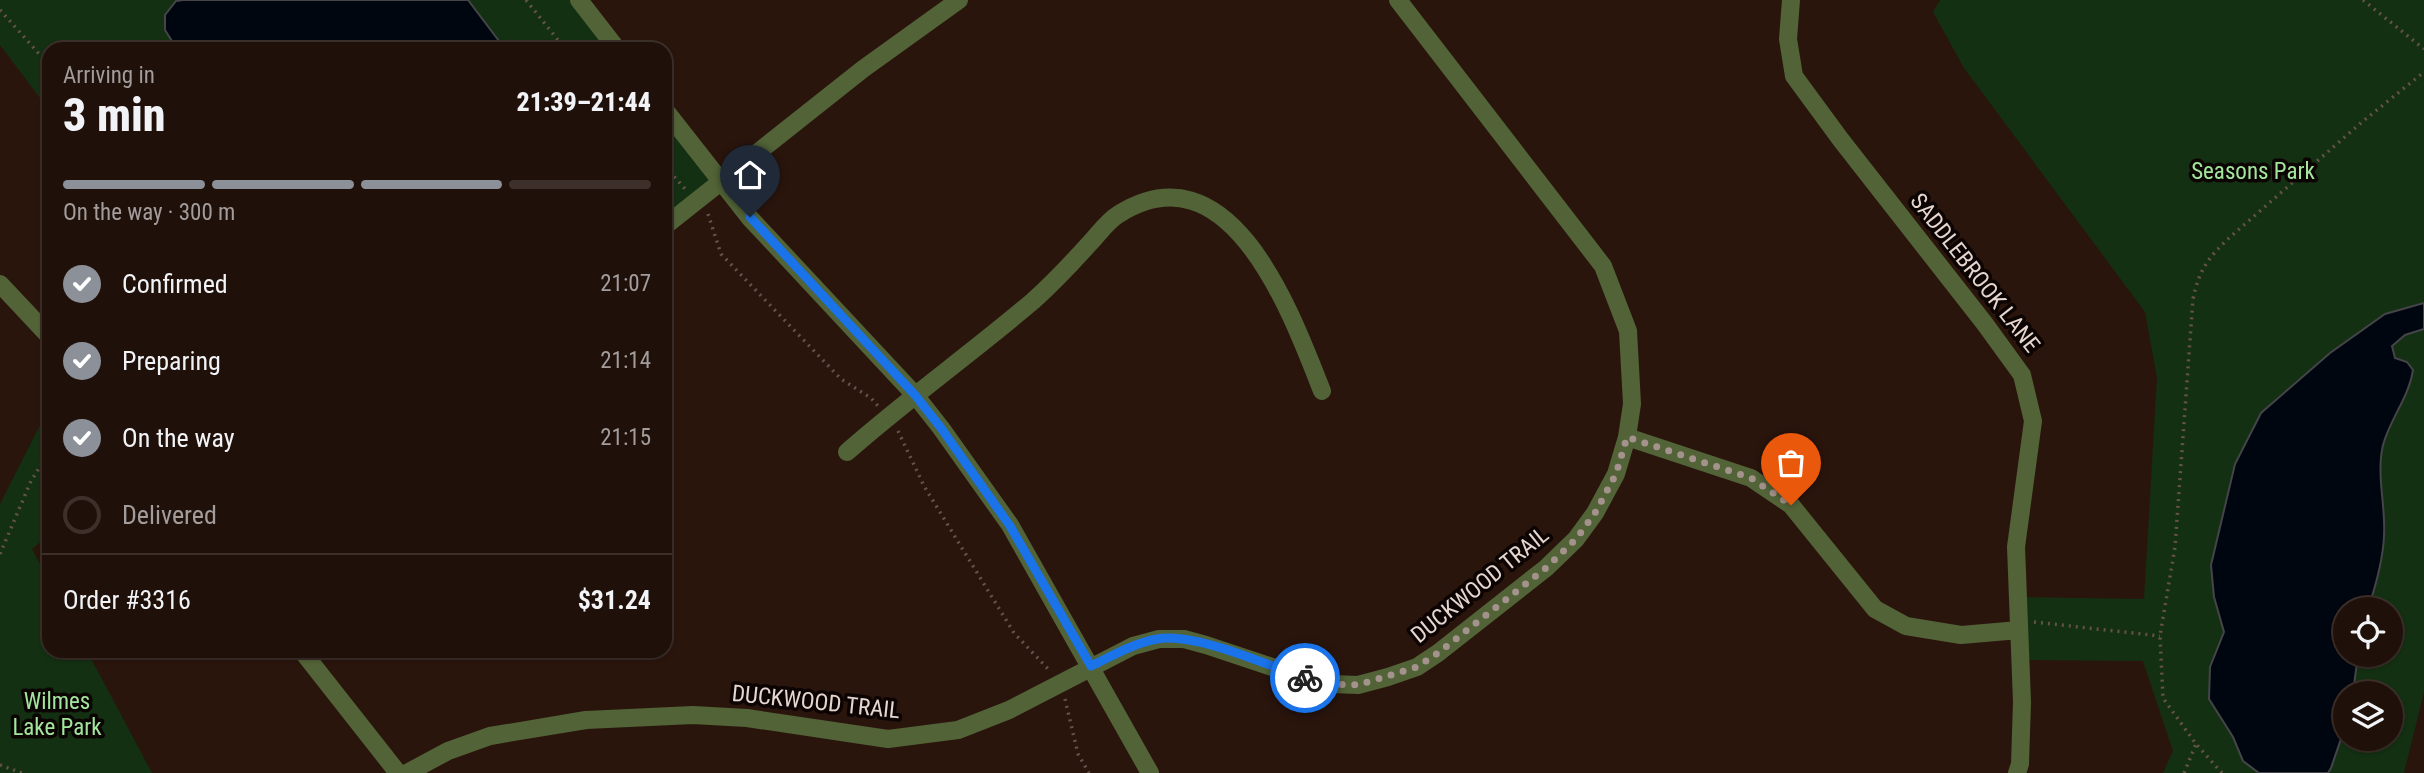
<!DOCTYPE html>
<html lang="en">
<head>
<meta charset="utf-8">
<style>
  body { margin:0; font-family:"Roboto Condensed",sans-serif; background:#2d1e18; color:#f1f3f6; height:100vh; display:flex; flex-direction:column; font-size:26px; white-space:nowrap }
  * { box-sizing:border-box; margin:0 }
  p { font-size:23px; color:#a29d9c }
  .icon { flex:none; width:38px; height:38px; fill:none; stroke:currentColor; stroke-width:2; stroke-linecap:round; stroke-linejoin:round }
  .map { position:relative; flex:1; overflow:hidden }
  .side { position:absolute; left:42px; top:42px; width:630px; height:616px; display:flex; flex-direction:column; background:#20100a; border-radius:21px; box-shadow:0 2px 5px #0004,0 0 0 2px #3d302b }
  .side>* { flex:none }
  .buttons { position:absolute; left:2333px; top:597px; display:grid; gap:14px }
  .buttons a { display:grid; place-items:center; width:70px; height:70px; border-radius:50%; background:#20100a; box-shadow:0 2px 5px #0004,0 0 0 2px #3d302b; font-size:35px }
  .pin { position:absolute; display:grid; place-items:center; width:60px; height:60px; color:#fff; margin:-72px -30px; border-radius:50% 50% 50% 0; rotate:-45deg; box-shadow:0 0 7px #0007 }
  .pin .icon { rotate:45deg }
  .courier { position:absolute; display:grid; place-items:center; width:70px; height:70px; margin:-35px; border:5px solid #1a73e8; border-radius:50%; background:#fff; color:#222; box-shadow:0 2px 9px #0007 }
  .headline em { font-style:normal; font-weight:800 }
  .headline div { display:flex; flex-direction:column-reverse }
  .headline { display:flex; align-items:center; justify-content:space-between; height:119px; padding:0 21px }
  h1 { font-size:46px; font-weight:800; line-height:52px }
  .bar { display:grid; grid-template-columns:repeat(4,1fr); gap:10px 7px; align-content:center; height:84px; padding:0 21px }
  .bar i { height:9px; border-radius:5px; background:#3d302b }
  .bar .active { background:#8c9099 }
  .bar p { grid-column:span 4 }
  .line { display:flex; align-items:center; gap:18px; padding:0 21px; border-top:2px solid #3d302b }
  .line div { flex:1 }
  ol { padding:0 21px; list-style:none }
  li { display:flex; align-items:center; gap:21px; height:77px }
  li p { margin-inline-start:auto }
  li .icon { padding:7px; border-radius:50%; background:#8c9099; color:#fff; stroke-width:4 }
  li:last-child { color:#a29d9c }
  li i { width:38px; height:38px; border:4px solid #3d302b; border-radius:50% }
  .map>svg:first-child { display:block }
  .green { fill:#133012; fill-rule:evenodd }
  .water { fill:#00060f; stroke:#454449; stroke-width:2 }
  .lines { fill:none; stroke-linecap:round; stroke-linejoin:round }
  .path { stroke:#66524b; stroke-width:3.5; stroke-dasharray:2 5; stroke-linecap:butt }
  .minor { stroke:#526337; stroke-width:18 }
  .done { stroke:#a4928c; stroke-width:7; stroke-dasharray:0 12.6 }
  .route { stroke:#1a73e8; stroke-width:9 }
  .labels { text-anchor:middle; dominant-baseline:central; stroke-width:7; stroke-linejoin:round; paint-order:stroke }
  .park-label { font-size:23px; fill:#a1e69c; stroke:#0c0403 }
  .street-label { font-size:23px; fill:#e6d6d0; stroke:#0c0403 }
</style>
</head>
<body>
<div class="map">
<svg width="2424" height="773" viewBox="0 0 2424 773">
  <rect width="100%" height="100%" fill="#2a150d"/>
  <path class="green" d="M 0,0 L 579,0 L 617,49 L 49,49 L 49,110 L 0,45 Z
    M 1940,0 L 2424,0 L 2424,692 L 2404,773 L 2163,773 L 2173,751 L 2143,661 L 2020,660 L 2018,597 L 2144,599 L 2157,378 L 2145,312 L 1964,68 L 1933,12 ZM 2345,609 L 2390,609 L 2390,654 L 2345,654 ZM 2345,693 L 2390,693 L 2390,738 L 2345,738 Z
    M 665,110 L 721,180 L 675,218 L 665,205 Z
    M 49,415 L 49,535 L 32,549 L 49,581 L 49,651 L 87,651 L 152,773 L 0,773 L 0,504 L 39,427 Z"/>
  <path class="water" d="M 183,0 L 468,0 L 505,49 L 177,49 L 165,30 L 165,15 L 176,1 Z
    M 2424,303 L 2424,329 L 2405,335 L 2392,346 L 2395,358 L 2407,362 L 2413,370 C 2409,397 2390,419 2383,445 C 2376,475 2386,506 2384,536 C 2383,561 2376,585 2368,609 L 2345,609 L 2345,654 L 2358,655 L 2353,693 L 2345,693 L 2345,727 L 2331,768 L 2328,773 L 2259,773 L 2243,761 L 2233,737 L 2209,699 L 2210,667 L 2224,632 L 2214,597 L 2211,565 L 2235,464 L 2261,413 L 2330,353 L 2385,314 Z"/>
  <g class="lines">
    <path class="path" d="M 526,0 L 565,49
      M 2363,0 L 2424,49
      M 0,10 L 49,65
      M 665,166 L 686,190
      M 708,214 L 721,254 L 841,379 L 871,398 L 878,406
      M 898,431 L 924,486 L 1014,633 L 1050,671
      M 0,554 L 31,481 L 49,452
      M 2034,622 L 2160,636
      M 1065,699 L 1078,754 L 1089,773
      M 0,765 L 22,773
      M 2184,773 L 2196,744
      M 2222,773 L 2196,744 L 2163,698 L 2160,636 L 2175,547 L 2193,299 C 2199,270 2208,258 2229,238 L 2362,122 L 2424,72"/>
    <path class="minor" d="M 579,0 L 617,49
      M 1791,0 L 1788,39 L 1794,76 L 1841,140 L 1985,324 L 2022,375 L 2033,421 L 2016,547 L 2022,702 L 2020,764 L 2017,773
      M 665,110 L 749,217 L 915,395 L 941,428 L 1010,525 L 1150,773
      M 665,226 L 863,69 L 959,0
      M 0,284 L 49,336
      M 1627,437 L 1751,478 L 1791,505 L 1875,609 L 1906,626 L 1961,635 L 2019,630
      M 847,452 C 907,399 972,353 1033,301 C 1053,283 1071,264 1089,244 C 1098,235 1107,221 1119,214 C 1231,144 1292,315 1322,391
      M 302,651 L 398,773
      M 407,773 L 448,751 L 490,736 L 586,720 L 693,715 L 747,718 L 888,739 L 958,730 L 1009,710 L 1133,646 L 1159,639 L 1184,639 L 1206,645 L 1305,678 L 1332,684 L 1358,685 L 1388,677 L 1417,667 L 1438,653 L 1546,568 L 1576,539 L 1595,513 L 1616,474 L 1627,437 L 1632,404 L 1628,331 L 1603,266 L 1398,0"/>
  </g>
  <g class="lines">
    <path class="done" d="M 1305,678 L 1332,684 L 1358,685 L 1417,667 L 1438,653 L 1546,568 L 1576,539 L 1595,513 L 1616,474 L 1627,437 L 1751,478 L 1791,505"/>
    <path class="route" d="M 750,217 L 915,395 L 941,428 L 1010,526 L 1091,666 C 1112,656 1134,643 1157,639 C 1195,632 1267,665 1305,678"/>
  </g>
  <g class="labels">
    <g class="park-label">
      <text x="2253" y="171">Seasons Park</text>
      <text x="57" y="701">Wilmes<tspan x="57" dy="26">Lake Park</tspan></text>
    </g>
    <g class="street-label">
      <text transform="translate(1975 273) rotate(52)">SADDLEBROOK LANE</text>
      <text transform="translate(1480 585) rotate(-39)">DUCKWOOD TRAIL</text>
      <text transform="translate(816 702) rotate(6)">DUCKWOOD TRAIL</text>
    </g>
  </g>
</svg>
<div class="buttons">
<a><svg class="icon" aria-label="locate" viewBox="0 0 24 24"><circle cx="12" cy="12" r="6"/><path d="M12 2v4M12 18v4M2 12h4M18 12h4"/></svg></a>
<a><svg class="icon" aria-label="layers" viewBox="0 0 24 24"><path d="M12 4l9 5-9 5-9-5zM3 14l9 5 9-5"/></svg></a>
</div>
<div class="pin" style="left:1791px;top:505px;background:#ea580c"><svg class="icon" aria-label="bag" viewBox="0 0 24 24"><path d="M5 8h14l-1 12H6zM9 8a3 3 0 0 1 6 0"/></svg></div>
<div class="pin" style="left:750px;top:217px;background:#1f2937"><svg class="icon" aria-label="home" viewBox="0 0 24 24"><path d="M3 11l9-7 9 7M6 9v11h12V9"/></svg></div>
<div class="courier" style="left:1305px;top:678px"><svg class="icon" aria-label="bike" viewBox="0 0 24 24"><circle cx="6" cy="16" r="4"/><circle cx="18" cy="16" r="4"/><path d="M6 16l4-8h5l3 8M10 8l3 8H6M13 5h3"/></svg></div>
<section class="side">
<div class="headline"><div><h1>3 min</h1><p>Arriving in</p></div><em>21:39–21:44</em></div>
<div class="bar"><i class="active"></i><i class="active"></i><i class="active"></i><i></i><p>On the way · 300 m</p></div>
<ol>
<li><svg class="icon" aria-label="check" viewBox="0 0 24 24"><path d="M5 12l5 5 9-10"/></svg>Confirmed<p>21:07</p></li>
<li><svg class="icon" aria-label="check" viewBox="0 0 24 24"><path d="M5 12l5 5 9-10"/></svg>Preparing<p>21:14</p></li>
<li><svg class="icon" aria-label="check" viewBox="0 0 24 24"><path d="M5 12l5 5 9-10"/></svg>On the way<p>21:15</p></li>
<li><i></i>Delivered</li>
</ol>
<div class="line" style="height:91px"><div>Order #3316</div><b>$31.24</b></div>
</section>
</div>
</body>
</html>
